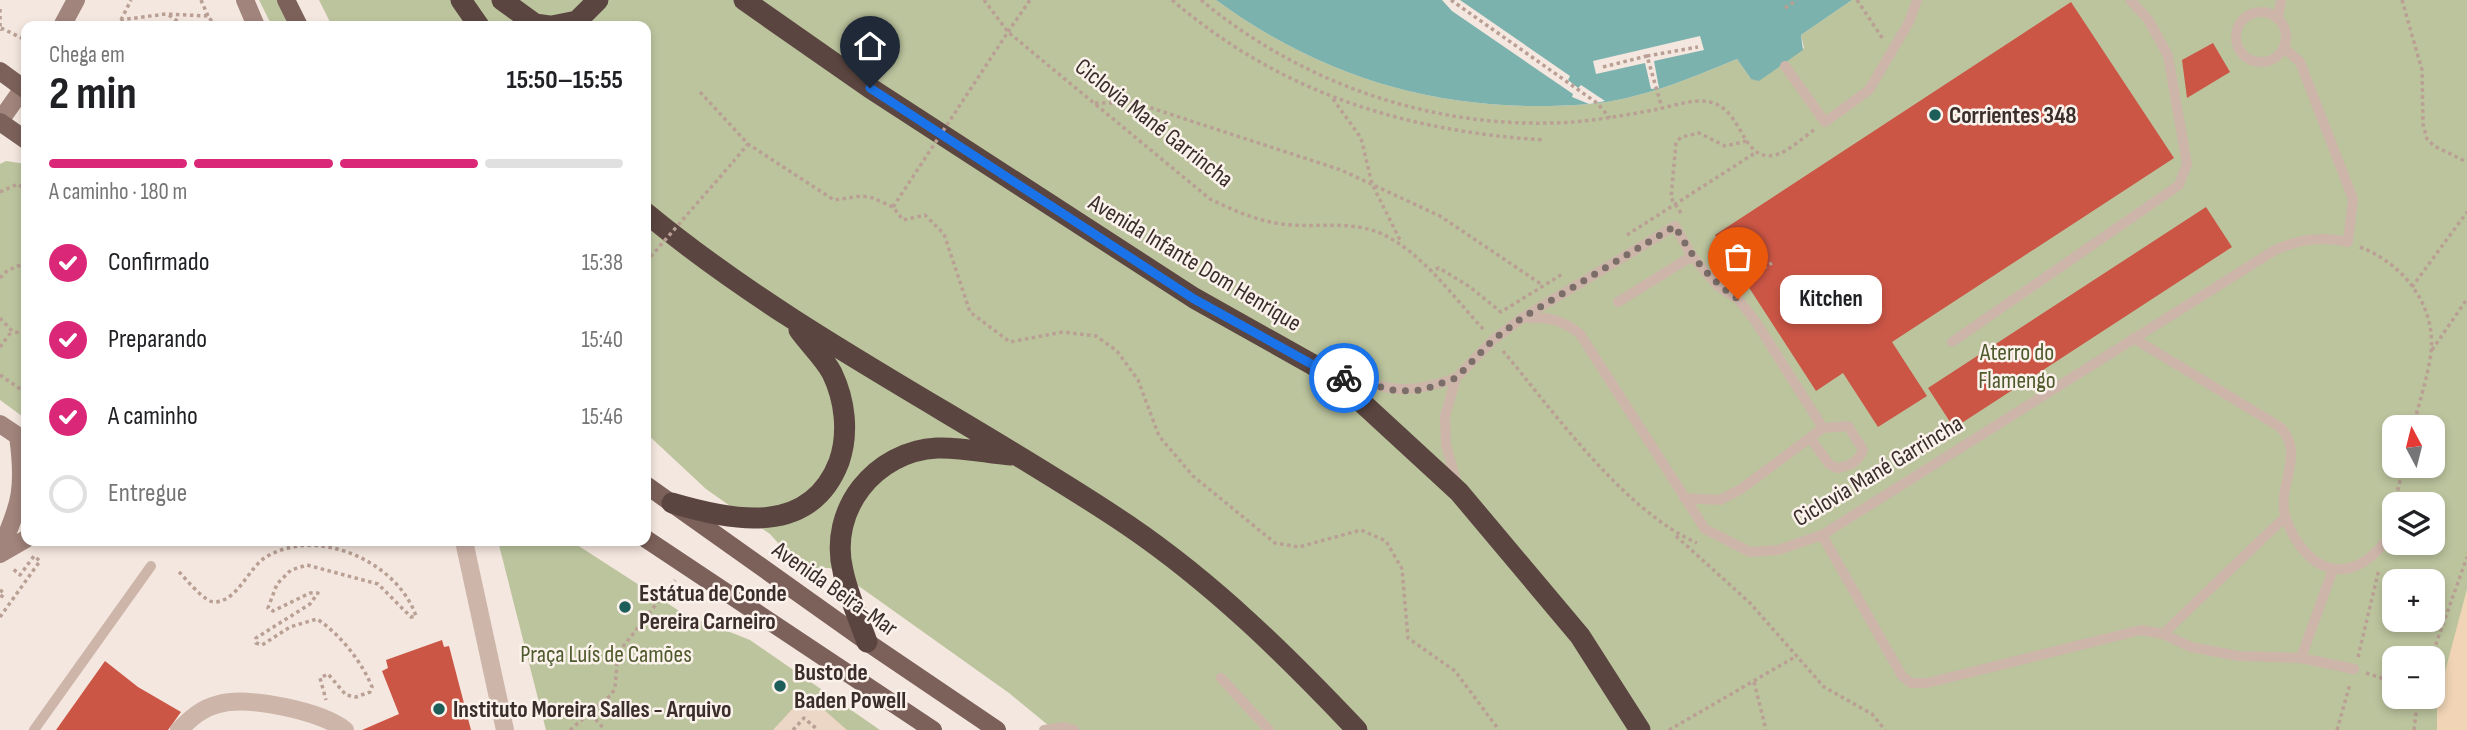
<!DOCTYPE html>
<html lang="pt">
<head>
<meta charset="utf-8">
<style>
  body { margin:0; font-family:"Sofia Sans Condensed",sans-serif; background:#f6f6f6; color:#202124; height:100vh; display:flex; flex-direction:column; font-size:26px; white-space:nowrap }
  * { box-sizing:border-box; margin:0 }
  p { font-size:23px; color:#757577 }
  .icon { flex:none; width:38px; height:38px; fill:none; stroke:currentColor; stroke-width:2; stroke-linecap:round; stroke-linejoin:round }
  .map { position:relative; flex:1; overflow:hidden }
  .panel { position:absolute; left:21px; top:21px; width:630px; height:525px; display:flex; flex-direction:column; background:#fff; border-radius:14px; box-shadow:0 4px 10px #0003 }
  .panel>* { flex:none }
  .needle { width:46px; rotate:353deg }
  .buttons { position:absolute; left:2382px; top:415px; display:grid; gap:14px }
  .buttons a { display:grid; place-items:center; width:63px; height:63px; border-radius:14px; background:#fff; box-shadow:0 4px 10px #0003; font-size:35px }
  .pin { position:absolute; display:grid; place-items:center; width:60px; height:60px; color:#fff; margin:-72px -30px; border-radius:50% 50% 50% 0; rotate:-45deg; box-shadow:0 0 7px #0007 }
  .pin .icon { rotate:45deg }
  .courier { position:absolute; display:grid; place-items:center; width:70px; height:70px; margin:-35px; border:5px solid #1a73e8; border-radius:50%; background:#fff; color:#222; box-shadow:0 2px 9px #0007 }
  .bubble { position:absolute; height:49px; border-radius:14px; background:#fff; box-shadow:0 4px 10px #0003; font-size:23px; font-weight:700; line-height:49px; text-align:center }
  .head em { font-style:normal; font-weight:700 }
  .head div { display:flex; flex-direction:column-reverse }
  .head { display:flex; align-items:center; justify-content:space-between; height:119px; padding:0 28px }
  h1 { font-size:46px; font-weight:700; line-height:52px }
  .bar { display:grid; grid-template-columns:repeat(4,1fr); gap:10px 7px; align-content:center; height:84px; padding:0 28px }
  .bar i { height:9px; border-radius:5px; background:#e0e0e0 }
  .bar .selected { background:#db2777 }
  .bar p { grid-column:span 4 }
  ol { padding:0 28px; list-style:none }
  li { display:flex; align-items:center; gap:21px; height:77px }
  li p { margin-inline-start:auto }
  li .icon { padding:7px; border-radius:50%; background:#db2777; color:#fff; stroke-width:4 }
  li:last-child { color:#757577 }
  li i { width:38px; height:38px; border:4px solid #e0e0e0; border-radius:50% }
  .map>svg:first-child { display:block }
  .green { fill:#bcc49e; fill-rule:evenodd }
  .sand { fill:#f0d4b5 }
  .plaza { fill:#ecd6c5 }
  .water { fill:#7cb2ae }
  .pier { fill:#f4e7df }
  .building { fill:#cb5646 }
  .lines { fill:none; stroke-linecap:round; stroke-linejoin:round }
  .path { stroke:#b99f94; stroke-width:3.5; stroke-dasharray:3.5 3.5; stroke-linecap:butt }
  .lane { stroke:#cdb5aa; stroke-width:10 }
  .street { stroke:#cdb5aa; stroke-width:18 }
  .secondary { stroke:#a1847b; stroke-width:18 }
  .primary { stroke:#7c615a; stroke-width:18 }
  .highway { stroke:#5b4540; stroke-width:21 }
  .path-bridge { stroke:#b99f94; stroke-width:3.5; stroke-dasharray:3.5 3.5; stroke-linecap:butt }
  .done { stroke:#7b6e69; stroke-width:7; stroke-dasharray:0 12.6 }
  .route { stroke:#1a73e8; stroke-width:9 }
  .poi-dot { fill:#1d5e5a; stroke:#fbf2ec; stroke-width:2.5 }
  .labels { text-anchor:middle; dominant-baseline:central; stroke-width:5; stroke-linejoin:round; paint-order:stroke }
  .poi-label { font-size:24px; font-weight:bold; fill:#3a2d2a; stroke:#fbf2ec; text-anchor:start }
  .street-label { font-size:24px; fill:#3a2d2a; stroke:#fbf2ec }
  .park-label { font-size:24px; fill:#4e592c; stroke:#fbf2ec }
</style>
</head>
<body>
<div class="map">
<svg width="2467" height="730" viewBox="0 0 2467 730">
  <rect width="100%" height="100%" fill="#f4e7df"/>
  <path class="green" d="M 259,0 L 281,0 L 294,26 L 272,26 Z
    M 319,0 L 1216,0 C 1328,82 1450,115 1589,104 C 1639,100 1691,78 1737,59 L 1751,79 L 1804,48 L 1801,35 L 1852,0 L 2467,0 L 2467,730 L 1054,730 L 1009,693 L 853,582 L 830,568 L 809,568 L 796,563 L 770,534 L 706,489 L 646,433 L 646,26 L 332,26 ZM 2394,427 L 2432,427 L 2432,466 L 2394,466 ZM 2394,504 L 2432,504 L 2432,542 L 2394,542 ZM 2394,581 L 2432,581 L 2432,620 L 2394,620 ZM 2394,658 L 2432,658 L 2432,696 L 2394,696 Z
    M 6,161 L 26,164 L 26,419 L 0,400 L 0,164 Z
    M 498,541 L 571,541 L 684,614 L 750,640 L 880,730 L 546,730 Z"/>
  <path class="sand" d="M 2467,589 L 2467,730 L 2437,730 L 2437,702 Z"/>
  <path class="plaza" d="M 806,694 L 847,730 L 773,730 Z"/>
  <path class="water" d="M 1216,0 L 1852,0 L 1801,35 L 1803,50 L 1759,81 L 1751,79 L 1737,59 C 1691,78 1639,100 1589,104 C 1450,115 1328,82 1216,0 Z"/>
  <path class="pier" d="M 1442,0 L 1460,0 L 1570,76 L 1568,80 L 1578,88 L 1581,85 L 1605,101 L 1589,104 L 1572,97 L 1573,94 L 1452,11 Z
    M 1700,36 L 1704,50 L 1654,61 L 1659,88 L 1651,89 L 1645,63 L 1596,74 L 1593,61 Z"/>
  <path class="building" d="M 2071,2 L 2174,158 L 1892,342 L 1927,396 L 1878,427 L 1843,373 L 1816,391 L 1715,235 Z
    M 2213,43 L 2230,72 L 2187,98 L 2182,60 Z
    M 2206,207 L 2232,247 L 1954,428 L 1928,388 Z
    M 442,640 L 444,647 L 449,646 L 471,730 L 362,730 L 399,714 L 382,671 L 388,668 L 386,660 Z
    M 105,661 L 138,687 L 181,712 L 168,730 L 56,730 Z"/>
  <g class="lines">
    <path class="path" d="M 201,0 L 208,16
      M 984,0 L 1008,32 L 1210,199 C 1237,212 1262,223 1292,225 C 1322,227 1354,221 1382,234 C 1423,253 1454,298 1484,330
      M 1172,0 C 1281,93 1403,131 1544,140
      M 1201,0 C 1297,80 1423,126 1549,123 C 1584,123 1619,116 1654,110 C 1669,107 1685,101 1701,101 C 1745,101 1738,163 1775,155 C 1788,152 1804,137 1815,129
      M 1451,0 L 1597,103 L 1610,118
      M 1857,0 L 1883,39
      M 2402,0 L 2422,70 L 2423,124 L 2427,139 L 2434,146 L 2467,162
      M 1785,8 L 1797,0
      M 0,9 L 0,31
      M 169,15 L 184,26
      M 121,20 L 131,0
      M 117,26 L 120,20 L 166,14 L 208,16 L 215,26
      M 1,28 L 26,40
      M 1008,32 L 1030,0
      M 1647,56 L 1698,47
      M 1603,67 L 1647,56 L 1662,108
      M 700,92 L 748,144 L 834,200 L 862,196 L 873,198 L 893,207 L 903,220 L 925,215 L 944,234 L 970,312 L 1010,342 L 1063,332 L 1096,336 L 1117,351 L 1138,380 L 1159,436 L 1193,476 L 1275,543 L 1299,547 L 1361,530 L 1386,541 L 1402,569 L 1408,638 L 1455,671 L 1499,730
      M 1333,99 L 1361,138 L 1372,184 L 1401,242
      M 1095,103 L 1136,103 L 1341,170 L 1440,216 L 1541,284
      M 733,162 L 748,144
      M 0,192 L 18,184 L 26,190
      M 1681,213 L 1671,198 L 1676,143 L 1681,137 L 1699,133 L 1725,146 L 1747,141
      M 1627,235 L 1755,153
      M 2360,247 C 2402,263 2436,304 2431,352 C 2428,377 2419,403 2413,427
      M 1723,270 L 1730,268 L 1739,281
      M 1429,271 L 1439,268 L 1470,287 L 1501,312 L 1564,273
      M 0,278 L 8,270 L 26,263
      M 1739,282 L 1772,263
      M 2412,287 L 2467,212
      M 0,318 L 12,331 L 26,335
      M 0,347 L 12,331
      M 2432,350 L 2467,299
      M 1503,351 C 1555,413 1623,510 1697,543
      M 0,375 L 26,393
      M 2394,504 L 2404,466
      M 2389,527 L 2394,505
      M 1676,536 L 1750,603 L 1824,687 L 1872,714 L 1885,730
      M 179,572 C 187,580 205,603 215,602 C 238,601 248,568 266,557 C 317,526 397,561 416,616 L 411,617 L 378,584 L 307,565 L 291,570 L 277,584 L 268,608 L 273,611 L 310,593 L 318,593 L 310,604 L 256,638 L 256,643 L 262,645 L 290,627 L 317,619 C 340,634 362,662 372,687 L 370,692 L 356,697 L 346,695 L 328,674 L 320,678 L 326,700
      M 0,590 L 4,593 L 0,599
      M 0,617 L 40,561 L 34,556 L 20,575 L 12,568
      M 2358,657 L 2379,569
      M 2431,658 L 2467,557
      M 2366,673 L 2394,682
      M 1754,682 L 1766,730
      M 591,714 L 605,730
      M 570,730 L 611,695 L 615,688 L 618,653 L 675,580
      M 793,730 L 804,718 L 818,730
      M 1669,730 L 1795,657
      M 2337,730 L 2350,684
      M 2414,730 L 2418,696"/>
    <path class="lane" d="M2236 37a25 25 0 1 1 50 0a25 25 0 1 1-50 0Z
      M 2278,18 L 2281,0
      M 1785,66 L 1825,122 L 1869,90 L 1909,22 L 1917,0
      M 1618,302 L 1692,256
      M 1522,318 C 1547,317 1560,318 1580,334 L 1705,529 L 1750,552 L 1778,550 L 1822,535 L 2275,250 C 2301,239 2320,236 2348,242 L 2353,199 L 2300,62 L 2284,48
      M 2133,338 L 2280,427 C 2307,455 2275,486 2286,519 C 2305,571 2348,589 2385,542
      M 1952,342 L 2179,185 L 2187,164 L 2168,56 L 2148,19 L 2130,0
      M 1343,378 C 1394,389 1404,396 1456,378 L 1445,416 L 1446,445 L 1458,488
      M 1456,378 L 1493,340 L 1522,318 L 1675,226 L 1692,256 L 1718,286 L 1738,299 L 1756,322 L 1823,428 L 1741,489 L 1720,500 L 1684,498
      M 1810,438 L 1829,464 L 1837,468 C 1850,466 1858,462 1863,450 L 1848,426 L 1823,428
      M 1822,535 L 1902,676 L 1911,683 L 1927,683 L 2141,630 L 2163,634 L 2191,647 L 2238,656 L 2301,658 L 2354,669
      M 2163,634 L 2285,517
      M 2301,658 L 2333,569
      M 1221,678 L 1269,730
      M 34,730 L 151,566
      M 1044,730 L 1064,727 L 1074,730"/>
    <path class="street" d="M 464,541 L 505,730
      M 179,730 C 191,718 202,708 219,704 C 249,696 321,711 345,730"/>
    <path class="secondary" d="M 245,0 L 256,26
      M 62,26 L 76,0
      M 0,121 L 26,84
      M 0,424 L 18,436 C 25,487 21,504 0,550
      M 0,554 L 26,539"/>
    <path class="primary" d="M 286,0 L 299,26
      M 0,71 L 26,90
      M 0,122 L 26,140
      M 646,485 L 867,642 L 997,730
      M 646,539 L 933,730"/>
    <path class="highway" d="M 461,0 L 479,26
      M 502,0 L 535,24 L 549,26
      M 744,0 L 870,88 L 1194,298 L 1333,376 L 1459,492 L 1580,636 L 1640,730
      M 552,26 L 577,21 L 598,0
      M 646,213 C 795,336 970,419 1129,526 C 1214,584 1286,655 1357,730
      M 672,503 C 733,521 810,537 839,462 C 849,433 845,400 832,373 C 824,358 809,344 799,330
      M 867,642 C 859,619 848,595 843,571 C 828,510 875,451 937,448 C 961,447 987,453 1011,455"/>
    <path class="path-bridge" d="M 893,207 L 1008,32
      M 646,262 L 733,162"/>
  </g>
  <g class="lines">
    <path class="done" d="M 1344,378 L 1397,391 L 1422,390 L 1456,378 L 1493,340 L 1522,318 L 1675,226 C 1692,257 1709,280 1738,299"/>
    <path class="route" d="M 870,88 L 1194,299 L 1333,376 L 1344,378"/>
  </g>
  <g class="poi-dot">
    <circle cx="1935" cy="115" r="7"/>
    <circle cx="625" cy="607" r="7"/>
    <circle cx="780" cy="686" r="7"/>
    <circle cx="439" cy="709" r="7"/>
  </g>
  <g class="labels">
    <g class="poi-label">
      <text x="1949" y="115">Corrientes 348</text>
      <text x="639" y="593">Estátua de Conde<tspan x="639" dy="28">Pereira Carneiro</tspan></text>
      <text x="794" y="672">Busto de<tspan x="794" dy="28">Baden Powell</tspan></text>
      <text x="453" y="709">Instituto Moreira Salles - Arquivo</text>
    </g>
    <g class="street-label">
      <text transform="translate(1154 123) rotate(38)">Ciclovia Mané Garrincha</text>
      <text transform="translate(1195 263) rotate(31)">Avenida Infante Dom Henrique</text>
      <text transform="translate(1878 471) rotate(-31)">Ciclovia Mané Garrincha</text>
      <text transform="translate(835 589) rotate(35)">Avenida Beira-Mar</text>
    </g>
    <g class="park-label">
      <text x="2017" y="352">Aterro do<tspan x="2017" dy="28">Flamengo</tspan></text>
      <text x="606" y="654">Praça Luís de Camões</text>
    </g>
  </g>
</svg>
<div class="buttons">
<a><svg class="needle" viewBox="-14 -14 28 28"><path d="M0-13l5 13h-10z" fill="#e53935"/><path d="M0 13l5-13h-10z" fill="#757577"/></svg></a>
<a><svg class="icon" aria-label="layers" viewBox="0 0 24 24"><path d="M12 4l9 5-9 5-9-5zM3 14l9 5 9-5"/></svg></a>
<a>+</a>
<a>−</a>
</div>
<div class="pin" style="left:1738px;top:299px;background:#ea580c"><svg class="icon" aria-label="bag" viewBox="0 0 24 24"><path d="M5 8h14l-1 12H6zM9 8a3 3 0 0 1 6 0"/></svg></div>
<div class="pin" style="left:870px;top:88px;background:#1f2937"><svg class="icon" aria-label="home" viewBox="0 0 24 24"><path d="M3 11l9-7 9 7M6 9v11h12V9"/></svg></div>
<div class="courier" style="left:1344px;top:378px"><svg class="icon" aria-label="bike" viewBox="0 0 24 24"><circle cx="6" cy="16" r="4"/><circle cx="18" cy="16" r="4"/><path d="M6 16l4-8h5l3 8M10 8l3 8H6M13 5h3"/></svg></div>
<div class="bubble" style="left:1780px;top:275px;width:102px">Kitchen</div>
<section class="panel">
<div class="head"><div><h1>2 min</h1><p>Chega em</p></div><em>15:50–15:55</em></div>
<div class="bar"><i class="selected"></i><i class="selected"></i><i class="selected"></i><i></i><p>A caminho · 180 m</p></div>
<ol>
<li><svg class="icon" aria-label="check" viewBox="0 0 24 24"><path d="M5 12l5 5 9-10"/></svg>Confirmado<p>15:38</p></li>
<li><svg class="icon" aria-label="check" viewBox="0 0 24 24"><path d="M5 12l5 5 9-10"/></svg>Preparando<p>15:40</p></li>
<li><svg class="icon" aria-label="check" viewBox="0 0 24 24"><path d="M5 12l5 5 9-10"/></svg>A caminho<p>15:46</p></li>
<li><i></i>Entregue</li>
</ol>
</section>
</div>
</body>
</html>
